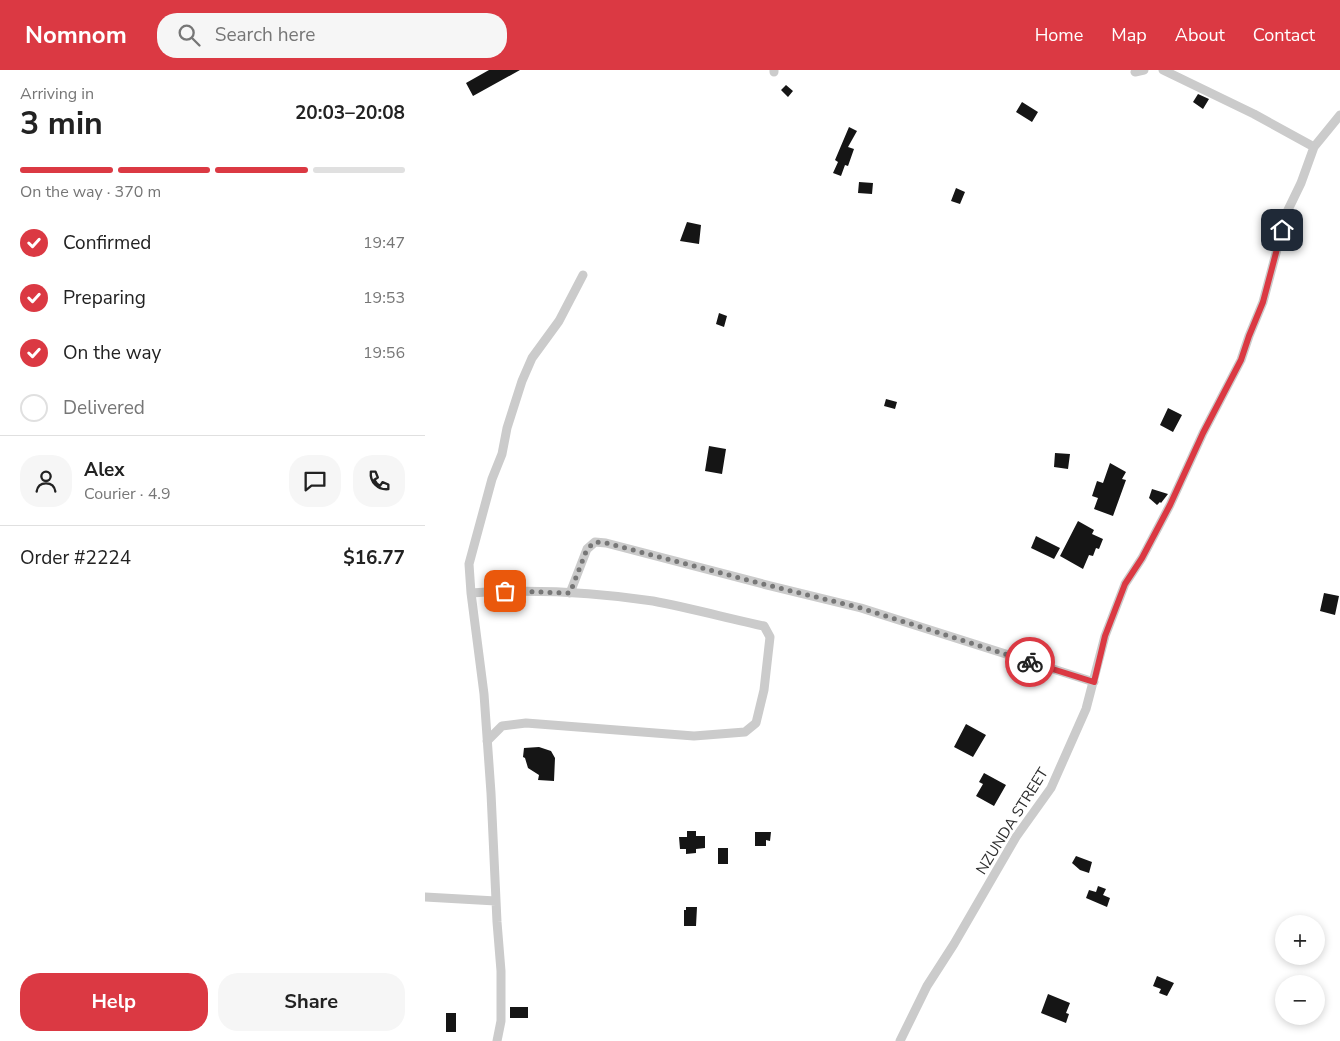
<!DOCTYPE html>
<html lang="en">
<head>
<meta charset="utf-8">
<style>
  body { margin:0; font-family:"Nunito Sans",sans-serif; background:#f6f6f6; color:#222; height:100vh; display:flex; flex-direction:column; font-size:19px; white-space:nowrap }
  * { box-sizing:border-box; margin:0 }
  p { font-size:16px; color:#767676 }
  .icon { flex:none; width:28px; height:28px; fill:none; stroke:currentColor; stroke-width:2; stroke-linecap:round; stroke-linejoin:round }
  .map { position:relative; flex:1; overflow:hidden }
  .drawer { display:flex; flex-direction:column; background:#fff; width:425px }
  .drawer>* { flex:none }
  .controls { position:absolute; left:850px; top:845px; display:grid; gap:10px }
  .controls a { display:grid; place-items:center; width:50px; height:50px; border-radius:50%; background:#fff; box-shadow:0 2px 8px #0003; font-size:25px }
  .pin { position:absolute; display:grid; place-items:center; width:42px; height:42px; color:#fff; margin:-21px; border-radius:10px; box-shadow:0 2px 8px #0006 }
  .courier { position:absolute; display:grid; place-items:center; width:50px; height:50px; margin:-25px; border:4px solid #db3943; border-radius:50%; background:#fff; color:#222; box-shadow:0 1px 6px #0007 }
  .overview em { font-style:normal; font-weight:700 }
  .overview div { display:flex; flex-direction:column-reverse }
  .overview { display:flex; align-items:center; justify-content:space-between; height:85px; padding:0 20px }
  h1 { font-size:32px; font-weight:700; line-height:38px }
  .bar { display:grid; grid-template-columns:repeat(4,1fr); gap:8px 5px; align-content:center; height:60px; padding:0 20px }
  .bar i { height:6px; border-radius:4px; background:#e0e0e0 }
  .bar .current { background:#db3943 }
  .bar p { grid-column:span 4 }
  .line { display:flex; align-items:center; gap:12px; padding:0 20px; border-top:1px solid #e0e0e0 }
  .line div { flex:1 }
  .round { display:grid; place-items:center; flex:none; width:52px; height:52px; border-radius:20px; background:#f6f6f6 }
  ol { padding:0 20px; list-style:none }
  li { display:flex; align-items:center; gap:15px; height:55px }
  li p { margin-inline-start:auto }
  li .icon { padding:5px; border-radius:50%; background:#db3943; color:#fff; stroke-width:4 }
  li:last-child { color:#767676 }
  li i { width:28px; height:28px; border:2px solid #e0e0e0; border-radius:50% }
  .button { display:flex; gap:10px; margin-top:auto; padding:10px 20px }
  .button a { flex:1; height:58px; border-radius:20px; background:#db3943; color:#fff; font-size:20px; font-weight:700; line-height:58px; text-align:center }
  .button a+a { background:#f6f6f6; color:#222 }
  header { display:flex; align-items:center; gap:30px; box-sizing:border-box; height:70px; padding:0 25px; background:#db3943; color:#fff }
  header strong { font-size:24px }
  nav { display:flex; gap:28px; margin-inline-start:auto; font-size:18px }
  .search { width:350px; height:45px; background:#f6f6f6; display:flex; align-items:center; gap:12px; box-sizing:border-box; padding:0 18px; border-radius:20px; color:#767676; font-size:19px }
  main { display:flex; flex:1; min-height:0 }
  .map>svg:first-child { display:block }
  .building { fill:#151515 }
  .lines { fill:none; stroke-linecap:round; stroke-linejoin:round }
  .street { stroke:#cbcbcb; stroke-width:9 }
  .done { stroke:#777; stroke-width:5; stroke-dasharray:0 9 }
  .route { stroke:#db3943; stroke-width:6 }
  .labels { text-anchor:middle; dominant-baseline:central; stroke-width:5; stroke-linejoin:round; paint-order:stroke }
  .street-label { font-size:15px; fill:#2e2e2e; stroke:#fff }
</style>
</head>
<body>
<header>
<strong>Nomnom</strong>
<div class="search"><svg class="icon" aria-label="search" viewBox="0 0 24 24"><circle cx="10" cy="10" r="6"/><path d="M15 15l6 6"/></svg>Search here</div>
<nav><a>Home</a><a>Map</a><a>About</a><a>Contact</a></nav>
</header>
<main>
<section class="drawer">
<div class="overview"><div><h1>3 min</h1><p>Arriving in</p></div><em>20:03–20:08</em></div>
<div class="bar"><i class="current"></i><i class="current"></i><i class="current"></i><i></i><p>On the way · 370 m</p></div>
<ol>
<li><svg class="icon" aria-label="check" viewBox="0 0 24 24"><path d="M5 12l5 5 9-10"/></svg>Confirmed<p>19:47</p></li>
<li><svg class="icon" aria-label="check" viewBox="0 0 24 24"><path d="M5 12l5 5 9-10"/></svg>Preparing<p>19:53</p></li>
<li><svg class="icon" aria-label="check" viewBox="0 0 24 24"><path d="M5 12l5 5 9-10"/></svg>On the way<p>19:56</p></li>
<li><i></i>Delivered</li>
</ol>
<div class="line" style="height:90px"><a class="round"><svg class="icon" aria-label="person" viewBox="0 0 24 24"><circle cx="12" cy="8" r="4"/><path d="M4 21q1-7 8-7t8 7"/></svg></a><div><b>Alex</b><p>Courier · 4.9</p></div><a class="round"><svg class="icon" aria-label="chat" viewBox="0 0 24 24"><path d="M4 5h16v11H9l-5 4z"/></svg></a><a class="round"><svg class="icon" aria-label="phone" viewBox="0 0 24 24"><path d="M5 4h4l2 5-3 2q2 4 5 5l2-3 5 2v4C11 20 4 13 5 4z"/></svg></a></div>
<div class="line" style="height:65px"><div>Order #2224</div><b>$16.77</b></div>
<div class="button"><a>Help</a><a>Share</a></div>
</section>
<div class="map">
<svg width="915" height="971" viewBox="0 0 915 971">
  <rect width="100%" height="100%" fill="#fff"/>
  <path class="building" d="M 64,0 L 95,0 L 48,26 L 41,13 Z
    M 361,15 L 368,21 L 363,27 L 356,20 Z
    M 773,24 L 784,29 L 778,39 L 768,32 Z
    M 597,32 L 613,42 L 607,52 L 591,42 Z
    M 424,57 L 432,61 L 423,77 L 429,79 L 423,96 L 420,95 L 416,106 L 408,103 L 413,92 L 410,90 Z
    M 434,112 L 448,113 L 447,124 L 433,123 Z
    M 531,118 L 540,122 L 535,134 L 526,131 Z
    M 262,152 L 276,155 L 274,174 L 255,171 Z
    M 294,243 L 302,246 L 299,257 L 291,254 Z
    M 461,329 L 472,332 L 470,339 L 459,336 Z
    M 743,338 L 757,345 L 748,362 L 735,355 Z
    M 284,376 L 301,379 L 297,404 L 280,401 Z
    M 630,383 L 645,384 L 643,399 L 629,397 Z
    M 685,393 L 701,402 L 697,409 L 701,410 L 688,446 L 669,439 L 673,428 L 667,426 L 672,411 L 678,413 Z
    M 727,419 L 743,424 L 736,433 L 735,432 L 732,435 L 724,428 Z
    M 653,451 L 669,460 L 667,464 L 678,469 L 674,479 L 671,478 L 668,486 L 664,485 L 658,499 L 635,486 Z
    M 611,466 L 635,478 L 629,489 L 606,478 Z
    M 899,523 L 914,526 L 910,545 L 895,541 Z
    M 541,654 L 561,665 L 548,687 L 529,677 Z
    M 114,677 L 126,681 L 130,688 L 129,711 L 113,710 L 114,705 L 103,698 L 100,688 L 98,687 L 99,678 Z
    M 559,703 L 581,715 L 569,736 L 551,726 L 558,714 L 554,712 Z
    M 262,761 L 271,761 L 271,766 L 280,766 L 280,778 L 271,779 L 271,783 L 261,784 L 261,779 L 255,779 L 254,767 L 262,767 Z
    M 330,762 L 346,762 L 345,771 L 341,770 L 341,776 L 330,776 Z
    M 293,778 L 303,778 L 303,794 L 293,794 Z
    M 651,786 L 667,792 L 664,803 L 655,800 L 647,793 Z
    M 673,816 L 681,819 L 678,825 L 685,828 L 682,837 L 661,828 L 664,820 L 671,822 Z
    M 261,837 L 272,837 L 271,856 L 259,856 L 259,840 L 261,840 Z
    M 732,906 L 749,913 L 742,926 L 734,923 L 736,919 L 728,916 Z
    M 623,924 L 645,933 L 641,943 L 644,944 L 641,953 L 616,943 Z
    M 85,937 L 103,937 L 103,948 L 85,948 Z
    M 21,943 L 31,943 L 31,962 L 21,962 Z"/>
  <g class="lines">
    <path class="street" d="M 738,0 L 829,44 L 889,77
      M 349,2 L 349,0
      M 710,2 L 719,0
      M 46,523 C 106,519 168,522 228,531 C 265,538 302,548 339,556 L 345,567 L 339,620 L 331,653 L 320,662 L 269,666 L 101,653 L 77,656 L 62,671
      M 145,523 L 162,479 L 170,472 L 181,473 L 338,514 L 436,538 L 669,612
      M 0,827 L 71,831
      M 72,971 L 76,951 L 76,901 L 72,852 L 66,723 L 59,624 L 46,523 L 44,494 L 67,409 L 77,384 L 82,358 L 97,311 L 107,288 L 134,251 L 158,205
      M 475,971 L 502,916 L 529,874 L 591,767 L 626,718 L 661,639 L 680,566 L 700,514 L 717,488 L 745,435 L 778,363 L 816,290 L 824,266 L 838,232 L 862,142 L 876,113 L 889,77 L 915,45"/>
  </g>
  <g class="lines">
    <path class="done" d="M 80,521 L 145,523 L 162,479 L 170,472 L 181,473 L 338,514 L 436,538 L 605,592"/>
    <path class="route" d="M 605,592 L 669,612 L 680,566 L 700,514 L 717,488 L 745,435 L 778,363 L 816,290 L 824,266 L 838,232 L 857,160"/>
  </g>
  <g class="labels">
    <g class="street-label">
      <text transform="translate(587 751) rotate(-58)">NZUNDA STREET</text>
    </g>
  </g>
</svg>
<div class="controls">
<a>+</a>
<a>−</a>
</div>
<div class="pin" style="left:80px;top:521px;background:#ea580c"><svg class="icon" aria-label="bag" viewBox="0 0 24 24"><path d="M5 8h14l-1 12H6zM9 8a3 3 0 0 1 6 0"/></svg></div>
<div class="pin" style="left:857px;top:160px;background:#1f2937"><svg class="icon" aria-label="home" viewBox="0 0 24 24"><path d="M3 11l9-7 9 7M6 9v11h12V9"/></svg></div>
<div class="courier" style="left:605px;top:592px"><svg class="icon" aria-label="bike" viewBox="0 0 24 24"><circle cx="6" cy="16" r="4"/><circle cx="18" cy="16" r="4"/><path d="M6 16l4-8h5l3 8M10 8l3 8H6M13 5h3"/></svg></div>
</div>
</main>
</body>
</html>
